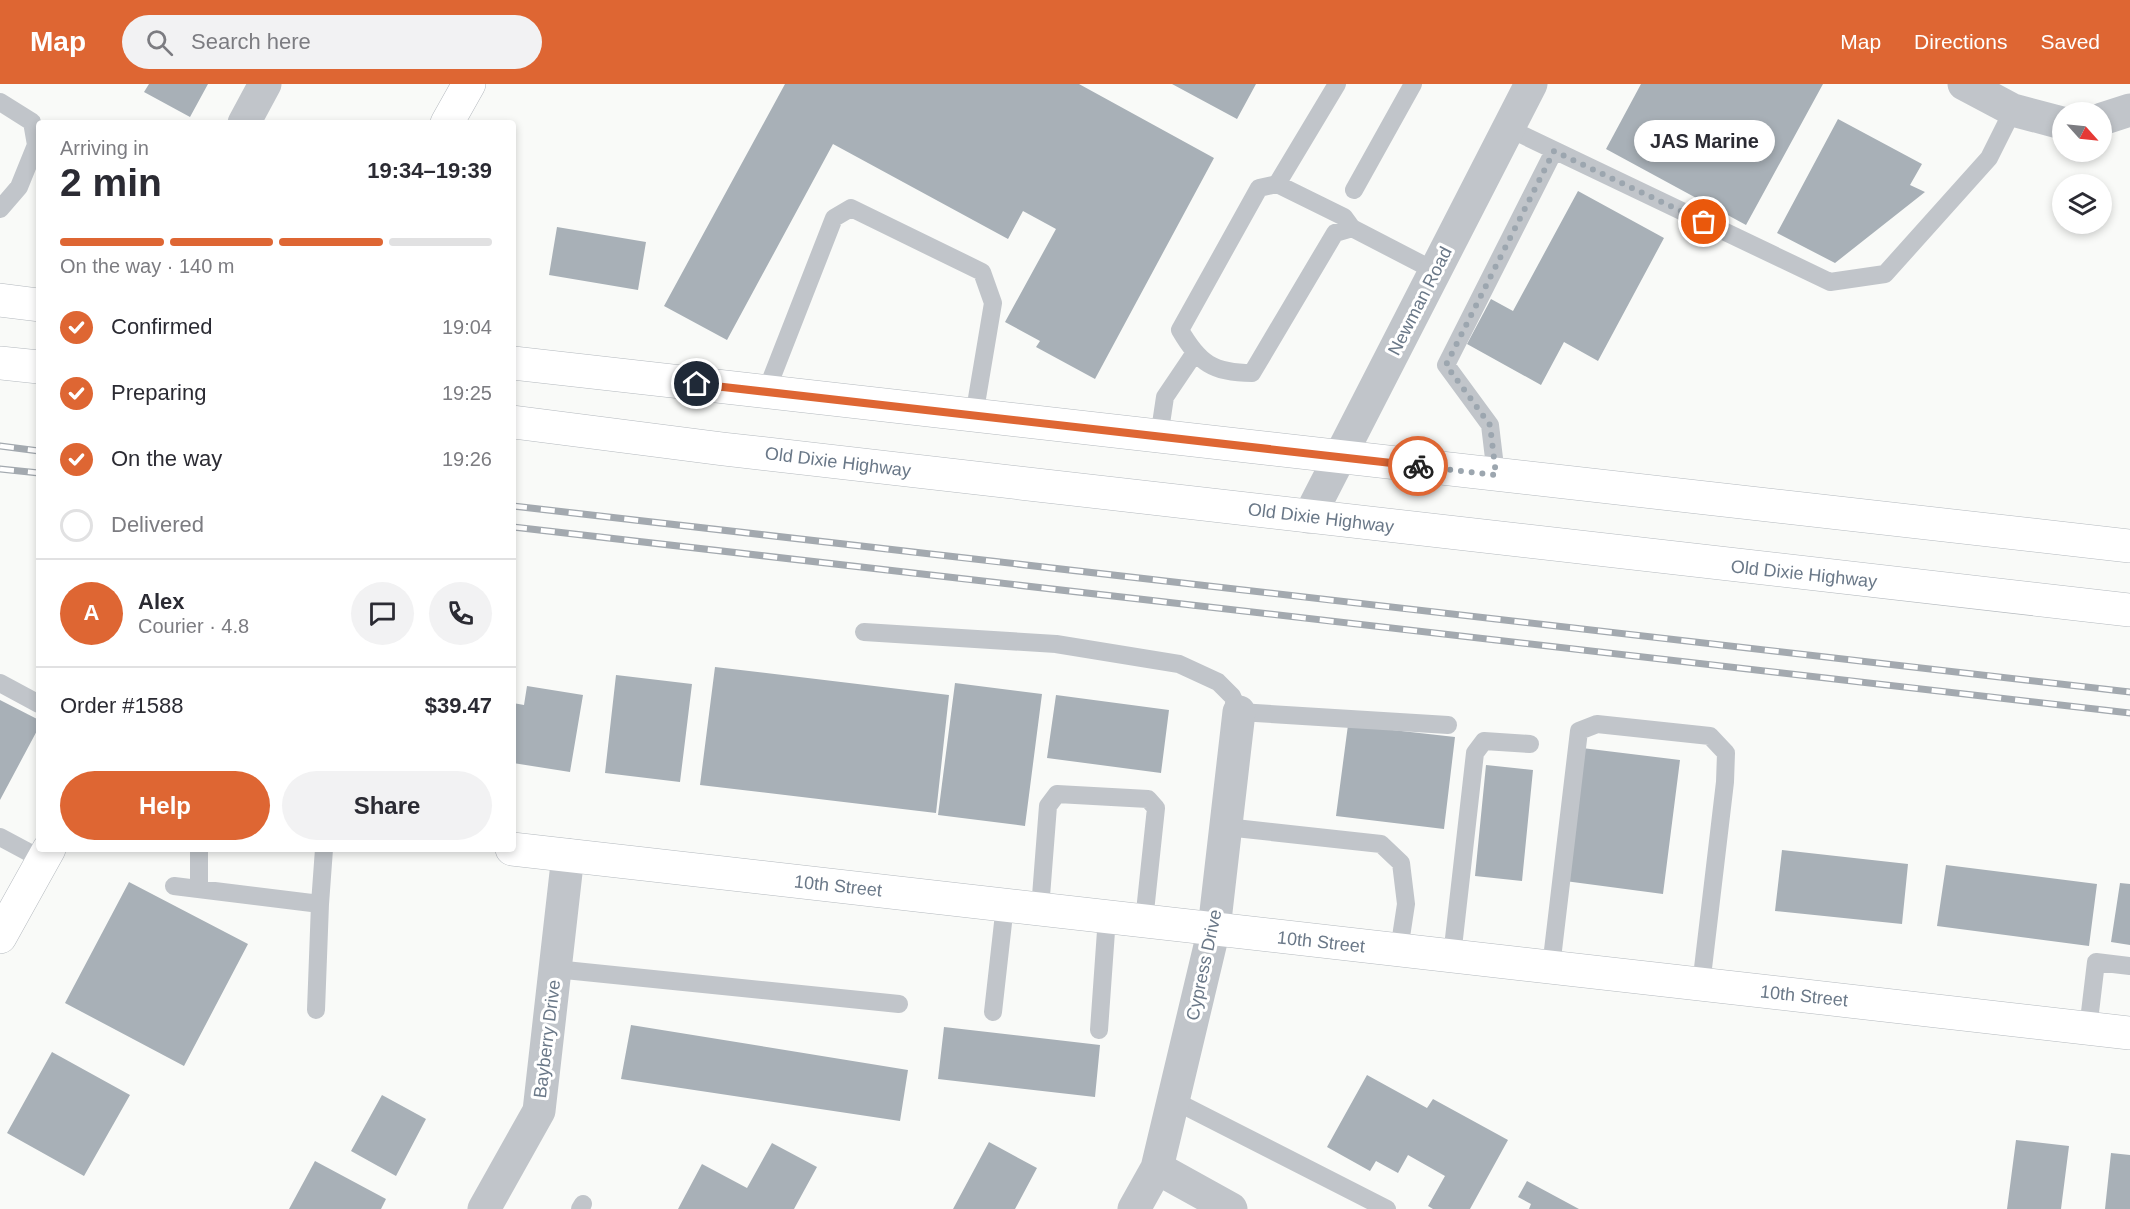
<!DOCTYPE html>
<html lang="en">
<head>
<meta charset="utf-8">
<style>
  body { margin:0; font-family:Helvetica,sans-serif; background:#f2f2f3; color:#2b2b33; height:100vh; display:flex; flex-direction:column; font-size:22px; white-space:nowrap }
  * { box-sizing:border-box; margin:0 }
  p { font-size:20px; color:#7c7c81 }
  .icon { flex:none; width:33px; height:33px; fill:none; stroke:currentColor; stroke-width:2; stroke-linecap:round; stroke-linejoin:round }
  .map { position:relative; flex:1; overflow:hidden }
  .panel { position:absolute; left:36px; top:36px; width:480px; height:732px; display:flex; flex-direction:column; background:#fff; border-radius:6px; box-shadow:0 3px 9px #0003 }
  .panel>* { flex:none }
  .needle { width:39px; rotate:117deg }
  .buttons { position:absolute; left:2052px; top:18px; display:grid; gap:12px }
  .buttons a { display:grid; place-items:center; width:60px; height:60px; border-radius:50%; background:#fff; box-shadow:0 3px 9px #0003; font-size:30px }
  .pin { position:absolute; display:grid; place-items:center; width:51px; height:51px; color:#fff; margin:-26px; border:3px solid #fff; border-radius:50%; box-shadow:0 2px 6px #0007 }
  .courier { position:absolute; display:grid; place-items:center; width:60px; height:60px; margin:-30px; border:4px solid #de6633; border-radius:50%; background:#fff; color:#222; box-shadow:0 2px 8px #0007 }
  .bubble { position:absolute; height:42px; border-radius:21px; background:#fff; box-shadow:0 3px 9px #0003; font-size:20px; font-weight:800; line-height:42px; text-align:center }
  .head em { font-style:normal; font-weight:800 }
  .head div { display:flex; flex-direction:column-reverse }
  .head { display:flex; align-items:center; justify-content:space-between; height:102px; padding:0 24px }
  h1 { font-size:39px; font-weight:800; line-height:45px }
  .bar { display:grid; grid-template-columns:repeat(4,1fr); gap:9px 6px; align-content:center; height:72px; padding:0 24px }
  .bar i { height:8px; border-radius:4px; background:#e1e1e2 }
  .bar .selected { background:#de6633 }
  .bar p { grid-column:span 4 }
  .line { display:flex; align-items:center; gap:15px; padding:0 24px; border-top:2px solid #e1e1e2 }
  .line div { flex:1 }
  .round { display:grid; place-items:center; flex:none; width:63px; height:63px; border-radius:32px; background:#f2f2f3 }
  ol { padding:0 24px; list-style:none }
  li { display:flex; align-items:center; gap:18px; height:66px }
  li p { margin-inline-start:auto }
  li .icon { padding:6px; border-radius:50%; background:#de6633; color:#fff; stroke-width:4 }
  li:last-child { color:#7c7c81 }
  li i { width:33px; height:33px; border:3px solid #e1e1e2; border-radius:50% }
  .action { display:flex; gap:12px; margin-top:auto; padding:12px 24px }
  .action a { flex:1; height:69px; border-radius:36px; background:#de6633; color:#fff; font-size:24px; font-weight:800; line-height:69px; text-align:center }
  .action a+a { background:#f2f2f3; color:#2b2b33 }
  header { display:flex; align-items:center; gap:36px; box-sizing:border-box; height:84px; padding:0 30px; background:#de6633; color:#fff }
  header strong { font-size:28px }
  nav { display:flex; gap:33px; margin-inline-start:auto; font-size:21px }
  .search { width:420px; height:54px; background:#f2f2f3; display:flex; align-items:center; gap:15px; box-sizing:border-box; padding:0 21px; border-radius:33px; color:#7c7c81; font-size:22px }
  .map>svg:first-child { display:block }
  .building { fill:#a8b0b7 }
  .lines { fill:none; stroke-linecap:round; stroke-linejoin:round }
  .secondary-casing { stroke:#b4b9be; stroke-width:34 }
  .lane { stroke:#c1c5ca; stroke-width:18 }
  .street { stroke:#c1c5ca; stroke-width:33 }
  .secondary { stroke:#fff; stroke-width:33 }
  .rail-casing { stroke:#a3a9af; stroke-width:7 }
  .rail { stroke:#fff; stroke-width:4.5; stroke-dasharray:14; stroke-linecap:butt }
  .done { stroke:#9ca6af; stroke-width:6; stroke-dasharray:0 10.8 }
  .route { stroke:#de6633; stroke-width:8 }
  .labels { text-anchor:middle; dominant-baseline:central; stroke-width:6; stroke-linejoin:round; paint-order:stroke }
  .street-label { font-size:18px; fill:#6a7888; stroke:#fff }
</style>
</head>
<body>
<header>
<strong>Map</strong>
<div class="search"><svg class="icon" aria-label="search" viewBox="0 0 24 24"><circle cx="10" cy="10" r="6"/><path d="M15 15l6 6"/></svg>Search here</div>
<nav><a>Map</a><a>Directions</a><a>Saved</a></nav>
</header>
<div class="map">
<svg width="2130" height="1125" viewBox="0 0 2130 1125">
  <rect width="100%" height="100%" fill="#f9faf8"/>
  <path class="building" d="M 149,0 L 208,0 L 190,33 L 144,8 Z
    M 785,0 L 1079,0 L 1214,74 L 1095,295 L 1036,263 L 1040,257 L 1005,238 L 1056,145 L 1023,127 L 1008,155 L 833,60 L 727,256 L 664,222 Z
    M 1172,0 L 1256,0 L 1237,35 Z
    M 1641,0 L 1823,0 L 1746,141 L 1606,65 Z
    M 1838,35 L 1922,80 L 1910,101 L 1925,108 L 1835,179 L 1777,149 Z
    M 1578,107 L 1664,154 L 1598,277 L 1564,258 L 1541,301 L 1467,260 L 1491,215 L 1513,227 Z
    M 557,143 L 646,158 L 638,206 L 549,191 Z
    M 715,583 L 949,611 L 936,729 L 700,701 Z
    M 616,591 L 692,600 L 680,698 L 605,689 Z
    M 955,599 L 1042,610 L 1025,742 L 938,731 Z
    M 527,602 L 583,611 L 570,688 L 513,679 L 513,619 L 524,621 Z
    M 1056,611 L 1169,626 L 1161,689 L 1047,674 Z
    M 0,616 L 39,636 L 39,643 L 0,716 Z
    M 1348,641 L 1455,653 L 1444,745 L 1336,732 Z
    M 1582,664 L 1680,676 L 1663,810 L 1565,797 Z
    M 1486,681 L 1533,686 L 1522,797 L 1475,792 Z
    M 1782,766 L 1908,780 L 1902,840 L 1775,827 Z
    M 1946,781 L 2097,800 L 2089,862 L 1937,842 Z
    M 129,798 L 248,860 L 184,982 L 65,919 Z
    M 2120,799 L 2130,800 L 2130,861 L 2111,858 Z
    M 631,941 L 908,986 L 900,1037 L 621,995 Z
    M 944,943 L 1100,961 L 1095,1013 L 938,995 Z
    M 52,968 L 130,1011 L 84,1092 L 7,1049 Z
    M 1367,991 L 1427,1024 L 1433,1015 L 1508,1056 L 1470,1125 L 1433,1125 L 1428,1122 L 1445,1092 L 1408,1071 L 1398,1089 L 1376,1077 L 1370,1087 L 1327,1063 Z
    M 382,1011 L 426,1035 L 396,1092 L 351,1067 Z
    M 2016,1056 L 2069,1062 L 2061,1125 L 2007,1125 Z
    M 989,1058 L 1037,1084 L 1015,1125 L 953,1125 Z
    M 772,1059 L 817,1083 L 794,1125 L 678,1125 L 702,1080 L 747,1104 Z
    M 2111,1069 L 2130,1071 L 2130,1125 L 2105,1125 Z
    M 315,1077 L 386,1115 L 381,1125 L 289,1125 Z
    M 1527,1097 L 1579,1125 L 1529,1125 L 1531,1120 L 1518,1113 Z"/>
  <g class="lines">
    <g class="secondary-casing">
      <path id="secondary" d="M 447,39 L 469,0
        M 0,216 L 39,221
        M 0,279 L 39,283
        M 513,279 L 2130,462
        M 513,338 L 723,365 L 2130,526
        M 512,765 L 2130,949
        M 0,853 L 49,765"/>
    </g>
    <path class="lane" d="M 0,18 L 32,38 L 36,61 L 19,103 L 0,125
      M 1508,44 L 1830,198 L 1885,190 L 1989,74 L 2013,26
      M 1277,100 L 1337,0
      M 1354,106 L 1413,0
      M 1352,144 L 1344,133 L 1277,100 L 1259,104 L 1180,246 C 1199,279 1213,289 1252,289 L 1335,149 L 1352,144 L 1435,187
      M 766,308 L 834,134 L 851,124 L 982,188 L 993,219 L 974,332
      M 1159,353 L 1165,313 L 1194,270
      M 1496,391 L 1490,341 L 1446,281 L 1554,67
      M 864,548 L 1056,560 L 1179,580 L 1218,598 L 1232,612 L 1239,628 L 1448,641
      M 0,599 L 39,620
      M 1226,743 L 1381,760 L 1401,779 L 1406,820 L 1399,866
      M 0,753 L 43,776
      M 174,802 L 320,820 L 316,926
      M 199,804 L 199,765
      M 320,820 L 324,765
      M 1040,825 L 1048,722 L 1057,710 L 1148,715 L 1156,724 L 1144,837
      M 1452,872 L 1475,669 L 1484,657 L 1530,660
      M 1551,883 L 1579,647 L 1597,640 L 1710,652 L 1726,669 L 1725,698 L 1701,901
      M 555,885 L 899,920
      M 993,928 L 1005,821
      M 2088,945 L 2096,878 L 2130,882
      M 1099,946 L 1107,833
      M 1173,1016 L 1387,1125
      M 580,1125 L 583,1120"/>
    <path class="street" d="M 1964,0 L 2013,26 L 2062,39
      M 2102,35 L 2130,26
      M 244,39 L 265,0
      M 1309,433 L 1531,0
      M 1157,1084 L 1231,1125
      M 484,1125 L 539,1027 L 568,771
      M 1134,1125 L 1157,1084 L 1214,845 L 1239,628"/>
    <use href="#secondary" class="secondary"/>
    <g class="rail-casing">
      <path id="rail" d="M 0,362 L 39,367
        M 0,385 L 39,389
        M 513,422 L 2130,608
        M 513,443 L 2130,629"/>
    </g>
    <use href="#rail" class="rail"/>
  </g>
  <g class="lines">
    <path class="done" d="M 1418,382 L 1496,391 L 1490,341 L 1446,281 L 1554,67 L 1704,138"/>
    <path class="route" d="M 697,300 L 1418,382"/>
  </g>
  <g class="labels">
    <g class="street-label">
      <text transform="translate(1420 217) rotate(-63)">Newman Road</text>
      <text transform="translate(838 378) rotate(7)">Old Dixie Highway</text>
      <text transform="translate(1321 434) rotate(7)">Old Dixie Highway</text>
      <text transform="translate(1804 490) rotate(6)">Old Dixie Highway</text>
      <text transform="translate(838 802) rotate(6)">10th Street</text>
      <text transform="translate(1321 858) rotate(6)">10th Street</text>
      <text transform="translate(1204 881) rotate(-78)">Cypress Drive</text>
      <text transform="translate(1804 912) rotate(6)">10th Street</text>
      <text transform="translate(547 955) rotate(-83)">Bayberry Drive</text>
    </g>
  </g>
</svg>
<div class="buttons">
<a><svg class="needle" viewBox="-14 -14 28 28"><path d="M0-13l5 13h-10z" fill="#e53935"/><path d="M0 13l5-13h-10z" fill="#7c7c81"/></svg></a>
<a><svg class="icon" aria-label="layers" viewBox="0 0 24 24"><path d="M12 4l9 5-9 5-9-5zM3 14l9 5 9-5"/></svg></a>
</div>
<div class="pin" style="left:1704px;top:138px;background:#ea580c"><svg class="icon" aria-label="bag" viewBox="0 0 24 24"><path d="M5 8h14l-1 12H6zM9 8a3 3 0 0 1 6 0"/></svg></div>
<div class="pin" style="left:697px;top:300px;background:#1f2937"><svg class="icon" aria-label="home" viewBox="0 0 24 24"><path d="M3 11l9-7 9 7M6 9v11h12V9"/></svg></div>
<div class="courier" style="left:1418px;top:382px"><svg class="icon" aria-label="bike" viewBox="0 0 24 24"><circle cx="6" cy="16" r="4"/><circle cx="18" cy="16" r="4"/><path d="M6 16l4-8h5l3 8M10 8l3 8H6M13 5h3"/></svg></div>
<div class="bubble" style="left:1634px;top:36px;width:141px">JAS Marine</div>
<section class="panel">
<div class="head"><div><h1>2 min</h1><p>Arriving in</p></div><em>19:34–19:39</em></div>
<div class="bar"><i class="selected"></i><i class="selected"></i><i class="selected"></i><i></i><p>On the way · 140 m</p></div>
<ol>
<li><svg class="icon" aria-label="check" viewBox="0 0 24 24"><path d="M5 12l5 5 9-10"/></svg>Confirmed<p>19:04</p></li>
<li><svg class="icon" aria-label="check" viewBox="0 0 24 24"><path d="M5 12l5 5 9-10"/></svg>Preparing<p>19:25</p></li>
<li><svg class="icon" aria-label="check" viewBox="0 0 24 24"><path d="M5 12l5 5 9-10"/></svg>On the way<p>19:26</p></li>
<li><i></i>Delivered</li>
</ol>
<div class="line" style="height:108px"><b class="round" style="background:#de6633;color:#fff">A</b><div><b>Alex</b><p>Courier · 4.8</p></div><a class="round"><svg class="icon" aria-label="chat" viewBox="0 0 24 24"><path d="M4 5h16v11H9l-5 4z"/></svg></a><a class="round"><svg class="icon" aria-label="phone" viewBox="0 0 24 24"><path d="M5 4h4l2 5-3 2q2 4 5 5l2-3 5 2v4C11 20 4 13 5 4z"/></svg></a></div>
<div class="line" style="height:78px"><div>Order #1588</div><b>$39.47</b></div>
<div class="action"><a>Help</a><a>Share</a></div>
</section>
</div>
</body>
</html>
